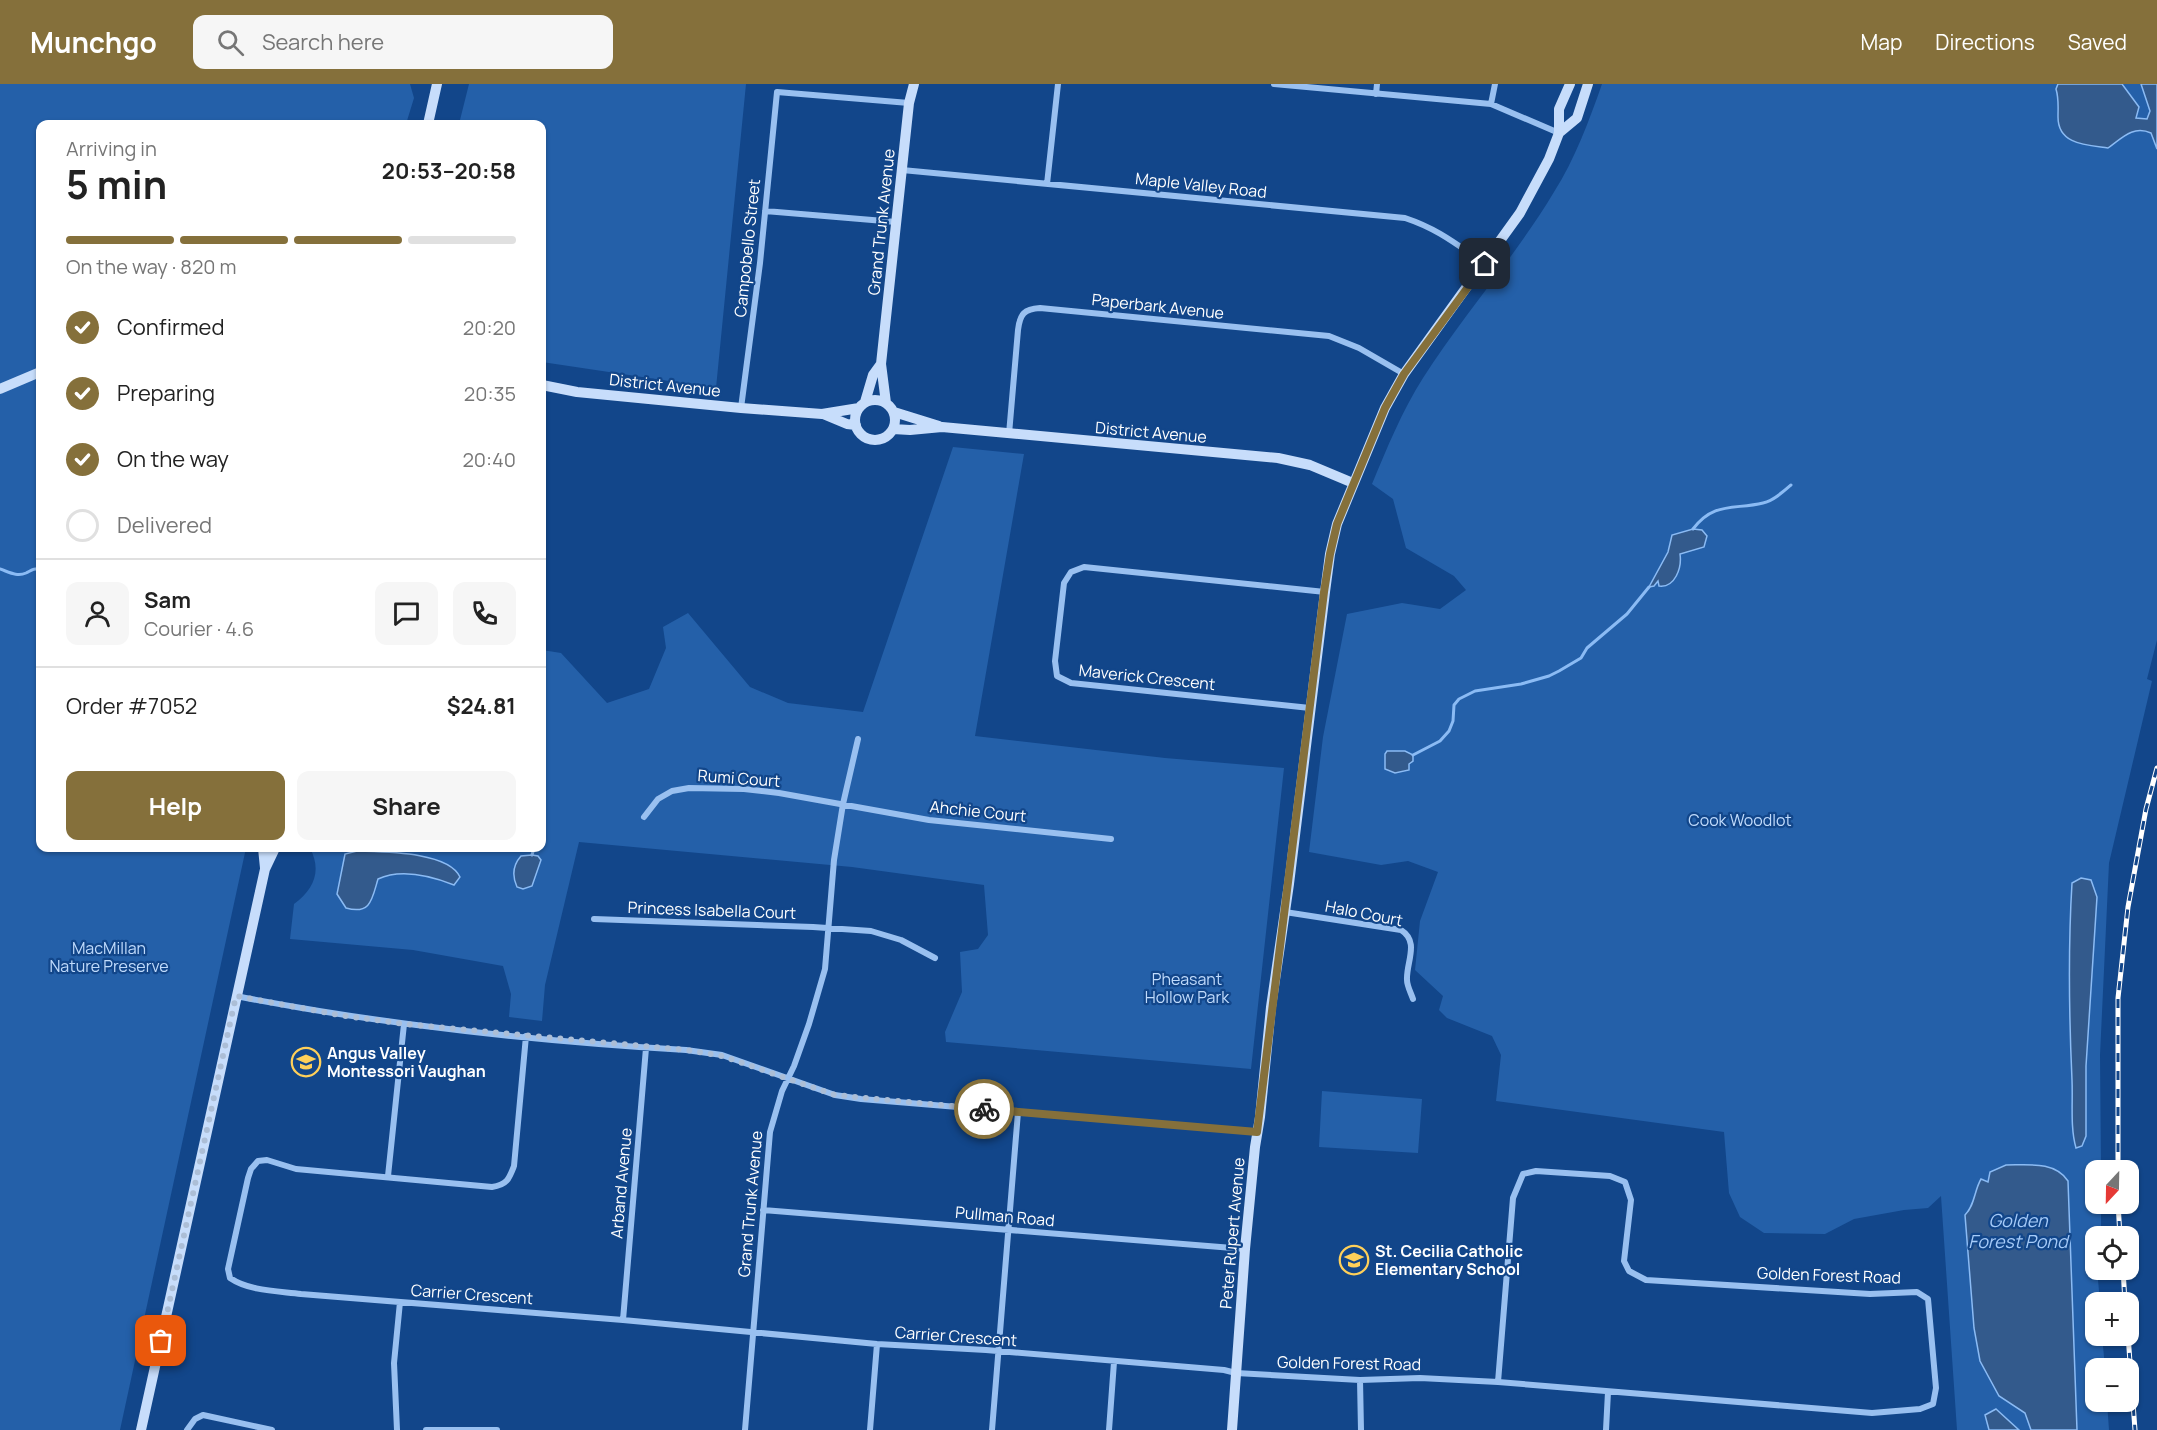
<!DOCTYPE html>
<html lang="en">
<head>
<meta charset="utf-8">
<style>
  body { margin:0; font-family:Manrope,sans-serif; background:#f6f6f6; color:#222; height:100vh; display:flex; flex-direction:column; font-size:22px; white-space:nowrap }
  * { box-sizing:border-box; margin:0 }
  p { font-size:20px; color:#767676 }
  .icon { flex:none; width:33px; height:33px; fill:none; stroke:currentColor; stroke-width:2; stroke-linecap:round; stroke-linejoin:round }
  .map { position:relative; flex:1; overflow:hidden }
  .sheet { position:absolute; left:36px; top:36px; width:510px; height:732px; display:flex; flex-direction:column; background:#fff; border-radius:12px; box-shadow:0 2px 4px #0004 }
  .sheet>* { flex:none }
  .needle { width:39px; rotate:202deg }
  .buttons { position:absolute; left:2085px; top:1076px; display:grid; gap:12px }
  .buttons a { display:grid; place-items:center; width:54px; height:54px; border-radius:12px; background:#fff; box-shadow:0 2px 4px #0004; font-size:30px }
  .pin { position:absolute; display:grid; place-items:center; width:51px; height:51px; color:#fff; margin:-26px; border-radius:12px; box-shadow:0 3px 9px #0006 }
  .courier { position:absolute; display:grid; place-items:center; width:60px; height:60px; margin:-30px; border:4px solid #85703b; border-radius:50%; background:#fff; color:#222; box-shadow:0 2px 8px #0007 }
  .headline em { font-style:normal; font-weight:700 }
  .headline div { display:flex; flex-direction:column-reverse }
  .headline { display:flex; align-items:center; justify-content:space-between; height:102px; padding:0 30px }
  h1 { font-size:39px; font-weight:700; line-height:45px }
  .bar { display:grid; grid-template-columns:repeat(4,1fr); gap:9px 6px; align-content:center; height:72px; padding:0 30px }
  .bar i { height:8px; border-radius:4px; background:#e0e0e0 }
  .bar .on { background:#85703b }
  .bar p { grid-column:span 4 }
  .line { display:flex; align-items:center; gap:15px; padding:0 30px; border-top:2px solid #e0e0e0 }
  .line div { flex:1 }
  .round { display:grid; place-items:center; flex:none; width:63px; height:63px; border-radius:12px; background:#f6f6f6 }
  ol { padding:0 30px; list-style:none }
  li { display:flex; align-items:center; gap:18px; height:66px }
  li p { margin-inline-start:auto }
  li .icon { padding:6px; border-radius:50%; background:#85703b; color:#fff; stroke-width:4 }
  li:last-child { color:#767676 }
  li i { width:33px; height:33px; border:3px solid #e0e0e0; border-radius:50% }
  .button { display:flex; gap:12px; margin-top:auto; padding:12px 30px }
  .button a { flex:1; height:69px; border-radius:12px; background:#85703b; color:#fff; font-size:24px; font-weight:700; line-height:69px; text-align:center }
  .button a+a { background:#f6f6f6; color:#222 }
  header { display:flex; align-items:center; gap:36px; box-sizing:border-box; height:84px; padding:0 30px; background:#85703b; color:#fff }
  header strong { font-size:28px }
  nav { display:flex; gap:33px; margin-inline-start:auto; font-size:21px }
  .search { width:420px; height:54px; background:#f6f6f6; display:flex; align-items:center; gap:15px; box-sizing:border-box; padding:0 21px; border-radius:12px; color:#767676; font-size:22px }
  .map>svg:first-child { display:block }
  .green { fill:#2460a9 }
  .water { fill:#335a8c; stroke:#8bbbf4; stroke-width:1.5 }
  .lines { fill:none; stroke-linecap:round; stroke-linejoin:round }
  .stream { stroke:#8bbbf4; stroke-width:3 }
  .street { stroke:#99c0f0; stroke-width:6 }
  .secondary { stroke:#c7ddfb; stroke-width:10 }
  .rail-casing { stroke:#fff; stroke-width:5 }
  .rail { stroke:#12468a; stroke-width:3; stroke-dasharray:9; stroke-linecap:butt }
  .done { stroke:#acbed6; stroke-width:6; stroke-dasharray:0 10.8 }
  .route { stroke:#85703b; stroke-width:8 }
  .labels { text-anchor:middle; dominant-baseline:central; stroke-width:4.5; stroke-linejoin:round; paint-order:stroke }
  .street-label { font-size:16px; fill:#fff; stroke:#12468a }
  .park-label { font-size:16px; fill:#c0dbfc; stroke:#12468a }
  .poi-label { font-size:16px; font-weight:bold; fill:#fff; stroke:#12468a; text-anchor:start }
  .water-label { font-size:18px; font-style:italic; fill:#a5caf8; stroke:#12468a }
</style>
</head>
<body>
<header>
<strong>Munchgo</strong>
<div class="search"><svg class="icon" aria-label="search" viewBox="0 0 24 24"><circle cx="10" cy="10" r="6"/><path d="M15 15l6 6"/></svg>Search here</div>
<nav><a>Map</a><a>Directions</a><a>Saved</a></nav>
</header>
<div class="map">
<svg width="2157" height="1346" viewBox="0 0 2157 1346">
  <rect width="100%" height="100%" fill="#12468a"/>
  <path class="green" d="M 0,0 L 410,0 L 414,14 L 406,40 L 40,40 L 40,764 L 246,764 L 120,1346 L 0,1346 Z
    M 469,0 L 746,0 L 716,304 L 542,278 L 542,40 L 459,40 Z
    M 1602,0 L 2157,0 L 2157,556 L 2147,595 L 2152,597 L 2109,779 L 2100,971 L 2101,1086 L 2096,1086 L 2096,1119 L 2101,1119 L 2101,1152 L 2096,1152 L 2096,1185 L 2097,1185 L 2100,1218 L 2096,1218 L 2096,1251 L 2102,1251 L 2105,1284 L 2096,1284 L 2096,1317 L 2107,1317 L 2109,1346 L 1957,1346 L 1941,1112 L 1928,1124 L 1904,1126 L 1854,1135 L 1825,1150 L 1764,1149 L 1740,1133 L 1729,1109 L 1724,1048 L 1496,1017 L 1501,971 L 1492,952 L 1447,934 L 1439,926 L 1443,912 L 1415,886 L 1420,837 L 1438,788 L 1408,777 L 1381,781 L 1309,768 L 1323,653 L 1347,530 L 1402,519 L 1440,525 L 1466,506 L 1454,492 L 1406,464 L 1393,415 L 1372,400 C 1387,364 1402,327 1423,294 C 1464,230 1515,173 1554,108 C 1575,75 1589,37 1602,0 Z
    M 953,363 L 1024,370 L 975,652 L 1165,674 L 1284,684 L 1251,985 L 946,958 L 945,948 L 962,908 L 960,868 L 978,865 L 988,851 L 984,801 L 852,783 L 579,758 L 545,901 L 542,937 L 509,933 L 511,910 L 503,882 L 413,866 L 290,855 L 294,820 C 314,805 322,787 310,764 L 542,764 L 542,566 L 561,569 L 607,619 L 649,605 L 666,564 L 663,543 L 688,529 L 750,603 L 788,619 L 863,628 Z
    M 1322,1007 L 1422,1015 L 1418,1069 L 1319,1063 Z"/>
  <path class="water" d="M 2058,0 L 2122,0 L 2139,23 L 2136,34 L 2147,35 L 2150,27 L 2141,0 L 2157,0 L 2157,65 L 2151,49 C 2133,41 2122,54 2108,64 C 2087,61 2058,61 2058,33 C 2058,22 2059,15 2056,5 Z
    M 1693,445 L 1702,446 L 1707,452 L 1704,463 L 1680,470 C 1682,484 1675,504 1659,502 L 1658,497 L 1654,502 L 1649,503 L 1668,468 L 1672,451 Z
    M 1387,667 L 1405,667 L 1413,671 L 1413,677 L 1409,680 L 1409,686 L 1395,689 L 1385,685 L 1385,670 Z
    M 357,767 C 382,768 448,767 460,793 L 454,801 C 431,792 402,784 378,795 C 372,815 371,831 346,824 L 337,810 L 345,770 Z
    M 532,771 L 538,772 L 541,776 L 532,802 L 523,805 L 517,803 C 512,792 513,781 521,772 Z
    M 2081,794 L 2091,796 L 2097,813 L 2086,982 L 2086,1052 L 2082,1062 L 2076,1064 C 2070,1043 2073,1019 2072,996 C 2069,931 2068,865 2072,799 Z
    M 2006,1081 C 2028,1081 2055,1077 2068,1097 L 2077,1346 L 2031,1346 L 2025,1329 L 1999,1312 L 1980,1277 L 1974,1244 L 1965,1131 C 1975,1121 1974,1107 1981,1095 L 1988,1098 L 1990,1088 Z
    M 1996,1325 L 2019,1346 L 1989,1346 L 1985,1331 Z"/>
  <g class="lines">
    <path class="stream" d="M 1693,445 C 1714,417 1735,426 1763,419 C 1773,417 1783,408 1791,401
      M 0,485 C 9,488 17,493 26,489 C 32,486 34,484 40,485
      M 1413,671 L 1440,657 L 1449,647 L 1453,637 L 1454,621 L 1459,615 L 1475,607 L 1521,600 L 1549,592 L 1559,587 L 1581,574 L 1587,564 L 1627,530 L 1649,503
      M 532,771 L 534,764"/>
    <path class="street" d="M 1274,0 L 1491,20 L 1559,49
      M 1376,10 L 1377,0
      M 1491,20 L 1495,0
      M 902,86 L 1405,134 C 1438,145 1456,160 1484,179
      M 1047,100 L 1058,0
      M 765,127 L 896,138
      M 741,324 L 760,179 L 777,8 L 909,19
      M 1009,350 L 1018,246 C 1020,230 1024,225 1040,224 L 1329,252 L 1359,264 L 1404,290
      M 1310,624 L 1071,599 L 1057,592 L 1055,577 L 1064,499 L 1071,488 L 1084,483 L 1325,508
      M 644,733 L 658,715 L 672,707 L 689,704 L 744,705 L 779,709 L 929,736 L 1111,755
      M 1285,828 L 1401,846 C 1420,858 1406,878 1407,896 C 1407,902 1411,909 1413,915
      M 594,835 L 813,843 L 871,847 L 901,856 L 935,874
      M 236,912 C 384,941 536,957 686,966 L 722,971 L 835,1011 L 861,1015 L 1257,1048
      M 526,952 L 514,1082 C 509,1095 507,1101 492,1103 L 296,1085 L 267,1076 L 258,1077 L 251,1085 L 248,1094 L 228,1185 L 230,1194 C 249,1207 277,1207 301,1210 L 623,1236 L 877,1260 L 986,1266 L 1224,1286 L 1236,1289 L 1360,1296 L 1420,1294 L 1498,1298 L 1872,1329 L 1920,1325 L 1933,1320 L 1936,1304 L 1928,1215 L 1917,1208 L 1870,1210 L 1646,1196 L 1629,1187 L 1624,1177 L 1631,1116 L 1625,1098 L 1610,1092 L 1536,1087 L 1523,1090 L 1513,1114 L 1498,1298
      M 388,1092 L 404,940
      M 763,1126 L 1245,1165
      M 623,1236 L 646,964
      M 1360,1296 L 1361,1346
      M 187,1346 L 195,1335 L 203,1331 L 272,1346
      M 397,1346 L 394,1279 L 400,1218
      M 426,1346 L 497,1346
      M 745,1346 L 770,1048 L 782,1007 L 794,982 L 809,940 L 825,885 L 834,776 L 843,720 L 858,655
      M 870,1346 L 877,1260
      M 992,1346 L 1018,1028
      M 1109,1346 L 1114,1278
      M 1606,1346 L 1608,1308"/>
    <path class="secondary" d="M 428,40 L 437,0
      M 1559,49 L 1577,34 L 1588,0
      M 542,301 L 577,308 L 741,324 L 822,330 L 859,324
      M 0,305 L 40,288
      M855 336a20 20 0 1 1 40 0a20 20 0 1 1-40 0Z
      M 865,318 L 873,291 L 881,280
      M 886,319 L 881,280 L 909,19 L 914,0
      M 894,328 L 939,342
      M 823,330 L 847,340 L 856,341
      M 893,345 L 910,346 L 942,343 L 1278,374 L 1310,381 L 1353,399
      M 263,764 L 265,784
      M 141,1346 L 265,785 L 275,764
      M 1232,1346 L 1245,1165 L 1255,1063 L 1260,1033 L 1271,923 L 1289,800 L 1325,508 L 1330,470 L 1337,440 L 1385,324 L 1404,290 L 1520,129 L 1549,75 L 1559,49 L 1559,25 L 1570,0"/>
    <g class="rail-casing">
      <path id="rail" d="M 2118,1086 L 2118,914 L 2128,823 L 2146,725 L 2157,684
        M 2118,1119 L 2120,1152
        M 2123,1185 L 2125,1218
        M 2128,1251 L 2135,1346"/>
    </g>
    <use href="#rail" class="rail"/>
  </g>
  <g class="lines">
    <path class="done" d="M 161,1257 L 236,912 L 339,931 L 404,940 L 686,966 L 722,972 L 835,1011 L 984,1025"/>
    <path class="route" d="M 984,1025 L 1257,1048 L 1324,508 L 1330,470 L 1337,440 L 1385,324 L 1404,290 L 1485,180"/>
  </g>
  <defs>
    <g id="school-ring" transform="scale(1.5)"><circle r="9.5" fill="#12468a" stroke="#ffd059" stroke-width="1.5"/><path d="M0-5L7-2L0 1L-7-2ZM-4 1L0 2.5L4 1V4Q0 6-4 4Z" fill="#ffd059"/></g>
  </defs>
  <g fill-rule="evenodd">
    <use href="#school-ring" x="306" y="978"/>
    <use href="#school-ring" x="1354" y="1176"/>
  </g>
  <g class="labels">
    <g class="street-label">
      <text transform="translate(1201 101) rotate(6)">Maple Valley Road</text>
      <text transform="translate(881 138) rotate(-84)">Grand Trunk Avenue</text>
      <text transform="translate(747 164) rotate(-84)">Campobello Street</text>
      <text transform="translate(1158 222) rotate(6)">Paperbark Avenue</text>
      <text transform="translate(665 301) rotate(6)">District Avenue</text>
      <text transform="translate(1151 348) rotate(5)">District Avenue</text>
      <text transform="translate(1147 593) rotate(6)">Maverick Crescent</text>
      <text transform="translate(739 694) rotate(4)">Rumi Court</text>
      <text transform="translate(978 727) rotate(6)">Ahchie Court</text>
      <text transform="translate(712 826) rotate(2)">Princess Isabella Court</text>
      <text transform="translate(1364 829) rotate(11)">Halo Court</text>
      <text transform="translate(621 1099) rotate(-85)">Arband Avenue</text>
      <text transform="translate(750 1120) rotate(-85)">Grand Trunk Avenue</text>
      <text transform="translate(1005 1132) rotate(5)">Pullman Road</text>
      <text transform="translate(1232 1149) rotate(-85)">Peter Rupert Avenue</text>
      <text transform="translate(1829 1191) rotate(2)">Golden Forest Road</text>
      <text transform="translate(472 1210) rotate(4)">Carrier Crescent</text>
      <text transform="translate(956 1252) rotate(4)">Carrier Crescent</text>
      <text transform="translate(1349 1279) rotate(1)">Golden Forest Road</text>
    </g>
    <g class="park-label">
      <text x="1740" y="736">Cook Woodlot</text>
      <text x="109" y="864">MacMillan<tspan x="109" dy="18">Nature Preserve</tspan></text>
      <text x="1187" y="895">Pheasant<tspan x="1187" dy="18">Hollow Park</tspan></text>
    </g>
    <g class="poi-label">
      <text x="327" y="969">Angus Valley<tspan x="327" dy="18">Montessori Vaughan</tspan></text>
      <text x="1375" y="1167">St. Cecilia Catholic<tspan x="1375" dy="18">Elementary School</tspan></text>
    </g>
    <g class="water-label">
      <text x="2018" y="1136">Golden<tspan x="2018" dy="21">Forest Pond</tspan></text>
    </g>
  </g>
</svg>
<div class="buttons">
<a><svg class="needle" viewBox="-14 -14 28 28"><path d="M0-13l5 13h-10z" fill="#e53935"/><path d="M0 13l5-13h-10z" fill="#767676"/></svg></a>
<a><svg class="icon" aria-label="locate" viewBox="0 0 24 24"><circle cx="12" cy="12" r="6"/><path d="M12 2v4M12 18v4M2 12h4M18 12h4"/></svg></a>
<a>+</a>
<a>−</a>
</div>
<div class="pin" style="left:161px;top:1257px;background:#ea580c"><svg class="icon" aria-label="bag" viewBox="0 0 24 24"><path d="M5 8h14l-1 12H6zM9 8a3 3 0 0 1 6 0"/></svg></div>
<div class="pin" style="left:1485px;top:180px;background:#1f2937"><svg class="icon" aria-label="home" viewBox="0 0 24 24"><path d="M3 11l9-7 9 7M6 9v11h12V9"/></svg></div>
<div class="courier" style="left:984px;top:1025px"><svg class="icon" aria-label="bike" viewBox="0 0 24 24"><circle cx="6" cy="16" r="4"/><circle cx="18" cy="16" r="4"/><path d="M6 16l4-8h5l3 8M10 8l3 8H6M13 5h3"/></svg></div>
<section class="sheet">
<div class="headline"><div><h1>5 min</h1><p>Arriving in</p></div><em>20:53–20:58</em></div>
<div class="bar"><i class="on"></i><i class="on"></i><i class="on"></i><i></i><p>On the way · 820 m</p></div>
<ol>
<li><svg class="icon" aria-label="check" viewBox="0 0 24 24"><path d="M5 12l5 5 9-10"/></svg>Confirmed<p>20:20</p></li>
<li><svg class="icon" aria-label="check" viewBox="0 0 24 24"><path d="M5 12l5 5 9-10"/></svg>Preparing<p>20:35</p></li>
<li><svg class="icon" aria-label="check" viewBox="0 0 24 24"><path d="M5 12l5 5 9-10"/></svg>On the way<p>20:40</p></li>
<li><i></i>Delivered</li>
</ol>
<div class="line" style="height:108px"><a class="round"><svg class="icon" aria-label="person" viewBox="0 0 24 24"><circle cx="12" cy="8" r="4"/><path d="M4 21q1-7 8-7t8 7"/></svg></a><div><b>Sam</b><p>Courier · 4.6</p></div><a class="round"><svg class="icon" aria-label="chat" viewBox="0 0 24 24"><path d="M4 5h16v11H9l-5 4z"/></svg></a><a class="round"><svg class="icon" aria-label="phone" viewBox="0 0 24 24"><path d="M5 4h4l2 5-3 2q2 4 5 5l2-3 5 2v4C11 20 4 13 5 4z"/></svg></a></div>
<div class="line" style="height:78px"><div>Order #7052</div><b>$24.81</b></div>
<div class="button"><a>Help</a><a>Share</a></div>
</section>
</div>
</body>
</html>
